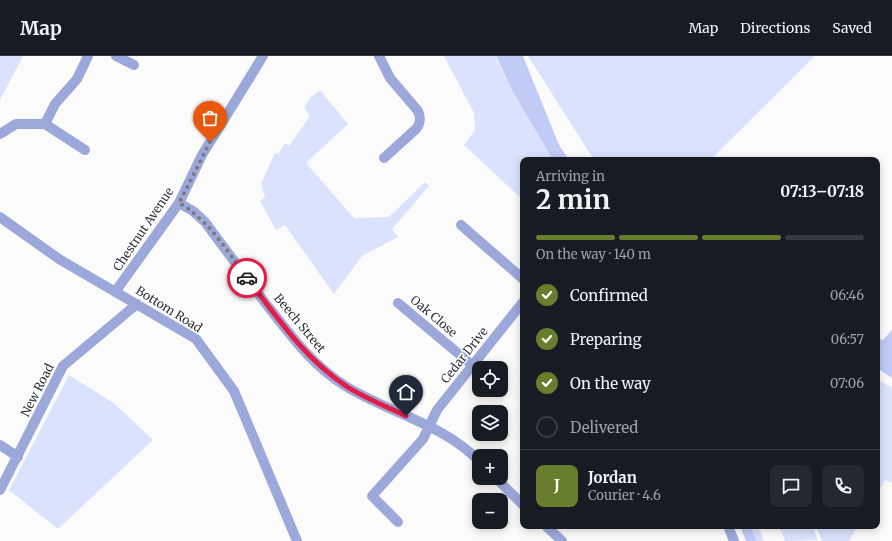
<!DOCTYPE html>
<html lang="en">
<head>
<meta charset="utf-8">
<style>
  body { margin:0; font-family:Merriweather,serif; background:#242831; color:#f1f3f6; height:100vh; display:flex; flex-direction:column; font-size:15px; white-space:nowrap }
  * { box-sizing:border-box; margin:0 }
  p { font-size:13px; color:#9ea1a6 }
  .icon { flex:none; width:22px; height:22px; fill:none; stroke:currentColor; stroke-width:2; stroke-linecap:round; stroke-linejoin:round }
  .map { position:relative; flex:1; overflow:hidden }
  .details { position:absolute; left:520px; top:101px; width:360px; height:372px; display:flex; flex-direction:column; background:#171b24; border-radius:8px; box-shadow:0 2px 10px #0003 }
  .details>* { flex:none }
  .tools { position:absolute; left:472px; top:305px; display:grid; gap:8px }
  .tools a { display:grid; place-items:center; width:36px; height:36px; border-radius:8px; background:#171b24; box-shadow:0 2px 10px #0003; font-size:20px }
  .pin { position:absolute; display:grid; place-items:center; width:34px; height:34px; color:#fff; margin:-41px -17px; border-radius:50% 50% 50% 0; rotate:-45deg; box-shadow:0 0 4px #0007 }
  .pin .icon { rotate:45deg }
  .courier { position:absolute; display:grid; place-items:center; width:40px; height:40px; margin:-20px; border:3px solid #e11d48; border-radius:50%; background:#fff; color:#222; box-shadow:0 1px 5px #0007 }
  .head em { font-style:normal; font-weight:700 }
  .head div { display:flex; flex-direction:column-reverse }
  .head { display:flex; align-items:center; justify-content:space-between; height:68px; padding:0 16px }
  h1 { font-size:26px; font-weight:700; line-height:30px }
  .bar { display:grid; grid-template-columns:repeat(4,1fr); gap:6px 4px; align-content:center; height:48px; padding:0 16px }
  .bar i { height:5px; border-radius:3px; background:#363941 }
  .bar .current { background:#687d2d }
  .bar p { grid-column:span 4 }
  .line { display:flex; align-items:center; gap:10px; padding:0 16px; border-top:1px solid #363941 }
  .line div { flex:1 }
  .round { display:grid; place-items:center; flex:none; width:42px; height:42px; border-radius:8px; background:#242831 }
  ol { padding:0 16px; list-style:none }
  li { display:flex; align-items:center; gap:12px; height:44px }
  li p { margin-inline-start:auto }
  li .icon { padding:4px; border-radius:50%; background:#687d2d; color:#fff; stroke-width:4 }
  li:last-child { color:#9ea1a6 }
  li i { width:22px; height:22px; border:2px solid #363941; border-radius:50% }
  header { display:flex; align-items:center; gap:24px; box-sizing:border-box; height:56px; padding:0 20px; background:#171b24; border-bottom:1px solid #363941 }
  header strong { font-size:19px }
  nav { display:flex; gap:22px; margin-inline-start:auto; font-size:14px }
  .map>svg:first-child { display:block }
  .green { fill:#dae2fd }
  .forest { fill:#c0cbf6 }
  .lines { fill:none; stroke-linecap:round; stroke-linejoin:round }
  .minor { stroke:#9ca8d9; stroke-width:10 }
  .done { stroke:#787a80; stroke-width:4; stroke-dasharray:0 7.2 }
  .route { stroke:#e11d48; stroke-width:5 }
  .labels { text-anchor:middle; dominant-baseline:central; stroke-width:3; stroke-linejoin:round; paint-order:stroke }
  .street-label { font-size:12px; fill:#32343d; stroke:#fff }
</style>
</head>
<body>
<header>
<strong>Map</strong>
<nav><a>Map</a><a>Directions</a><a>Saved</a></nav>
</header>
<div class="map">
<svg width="892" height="485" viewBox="0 0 892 485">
  <rect width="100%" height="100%" fill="#fbfbfb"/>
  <path class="green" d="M 0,0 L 23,0 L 0,44 Z
    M 444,0 L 495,0 L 513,36 L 553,104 L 523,104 L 523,144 L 464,89 L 475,74 L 474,57 Z
    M 528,0 L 815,0 L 710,104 L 594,104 Z
    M 320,34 L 348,68 L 306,107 L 354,162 L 389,161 L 425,126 L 429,130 L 392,173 L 398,181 L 362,200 L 334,238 L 285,169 L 276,174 L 260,145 L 265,141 L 261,128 L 275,97 L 278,98 L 285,87 L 289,90 L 310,60 L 304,51 L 311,41 Z
    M 69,319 L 115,348 L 153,384 L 58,473 L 9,434 Z
    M 877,323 L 892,332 L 892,427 L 885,424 L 877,438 Z
    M 750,470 L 758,470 L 764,485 L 757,485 Z
    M 779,470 L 812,470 L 818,484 L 785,485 Z
    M 816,470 L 858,470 L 849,485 L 822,485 Z"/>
  <path class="forest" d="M 496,0 L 523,0 L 559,89 L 569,104 L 553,104 L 513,36 Z
    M 892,274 L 892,322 L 877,312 L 877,282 L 883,284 Z
    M 740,470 L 750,470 L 757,485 L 746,485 Z"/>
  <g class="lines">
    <path class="minor" d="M 116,0 L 134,9
      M 379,0 L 390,22 L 418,55 C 421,62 421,67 416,73 L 384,102
      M 45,68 L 85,94
      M 0,78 L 16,68 L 45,68 L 55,48 L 77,23 L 88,0
      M 179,147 L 193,155 L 205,166 C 224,192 244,218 263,244 C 288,276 312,310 347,331 C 390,357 443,368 479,405
      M 0,161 L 59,203 L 196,283 L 234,335 L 297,485
      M 461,169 L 523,223
      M 115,236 L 179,147 L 202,99 L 263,0
      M 398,247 L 472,309
      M 0,389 L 18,401
      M 496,422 L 523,449
      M 0,434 L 63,310 L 137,248
      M 398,466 L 372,440 L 423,383 L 437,354 L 523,246
      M 546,470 L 562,485
      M 728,470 L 734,485"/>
  </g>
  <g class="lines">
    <path class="done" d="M 210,86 L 179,147 C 209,164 227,195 247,222"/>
    <path class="route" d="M 247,222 C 277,261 304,302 346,330 C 364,342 386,350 406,360"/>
  </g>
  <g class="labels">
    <g class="street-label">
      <text transform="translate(143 173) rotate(-56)">Chestnut Avenue</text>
      <text transform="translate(169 253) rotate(32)">Bottom Road</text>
      <text transform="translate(434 260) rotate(40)">Oak Close</text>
      <text transform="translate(300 267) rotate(50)">Beech Street</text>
      <text transform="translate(464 299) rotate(-52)">Cedar Drive</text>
      <text transform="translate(37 334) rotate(-63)">New Road</text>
    </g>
  </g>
</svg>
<div class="tools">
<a><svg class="icon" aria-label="locate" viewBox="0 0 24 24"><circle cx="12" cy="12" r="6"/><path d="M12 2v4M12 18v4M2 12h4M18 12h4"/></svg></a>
<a><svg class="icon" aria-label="layers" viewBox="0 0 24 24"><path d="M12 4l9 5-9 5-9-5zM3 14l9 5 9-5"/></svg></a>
<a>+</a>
<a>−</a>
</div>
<div class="pin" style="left:210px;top:86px;background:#ea580c"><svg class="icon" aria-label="bag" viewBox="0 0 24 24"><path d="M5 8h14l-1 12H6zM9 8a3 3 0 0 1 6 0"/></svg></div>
<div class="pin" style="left:406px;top:360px;background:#1f2937"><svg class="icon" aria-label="home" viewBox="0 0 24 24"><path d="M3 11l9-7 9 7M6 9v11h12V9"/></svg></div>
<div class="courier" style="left:247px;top:222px"><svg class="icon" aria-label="car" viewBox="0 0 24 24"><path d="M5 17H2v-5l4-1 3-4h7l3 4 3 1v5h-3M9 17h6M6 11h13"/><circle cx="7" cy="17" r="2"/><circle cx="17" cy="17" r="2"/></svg></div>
<section class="details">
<div class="head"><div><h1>2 min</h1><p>Arriving in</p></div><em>07:13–07:18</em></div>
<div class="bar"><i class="current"></i><i class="current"></i><i class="current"></i><i></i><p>On the way · 140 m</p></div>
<ol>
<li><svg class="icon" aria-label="check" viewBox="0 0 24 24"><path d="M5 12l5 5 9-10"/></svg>Confirmed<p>06:46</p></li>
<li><svg class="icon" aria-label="check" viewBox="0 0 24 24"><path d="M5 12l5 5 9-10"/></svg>Preparing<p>06:57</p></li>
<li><svg class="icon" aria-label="check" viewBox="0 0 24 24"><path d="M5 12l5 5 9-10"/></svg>On the way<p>07:06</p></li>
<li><i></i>Delivered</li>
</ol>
<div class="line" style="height:72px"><b class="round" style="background:#687d2d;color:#fff">J</b><div><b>Jordan</b><p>Courier · 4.6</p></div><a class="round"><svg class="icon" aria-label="chat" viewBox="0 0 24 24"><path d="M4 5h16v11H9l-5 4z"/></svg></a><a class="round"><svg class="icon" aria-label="phone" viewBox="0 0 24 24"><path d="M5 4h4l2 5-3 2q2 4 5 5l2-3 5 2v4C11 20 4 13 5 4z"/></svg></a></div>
</section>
</div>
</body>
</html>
